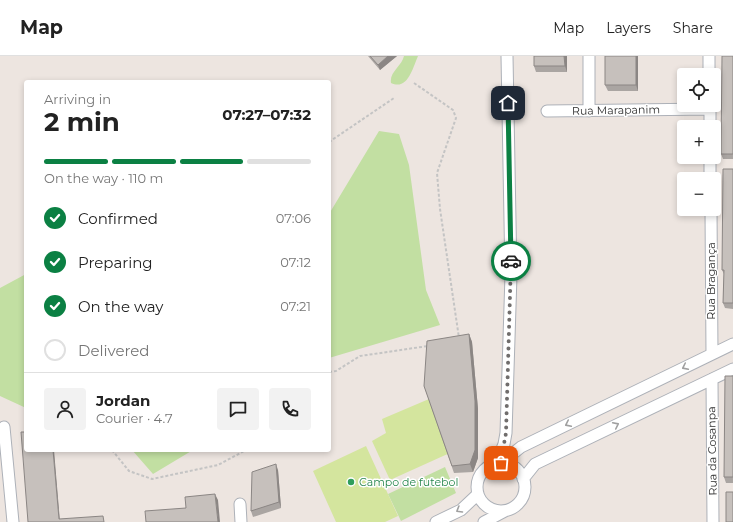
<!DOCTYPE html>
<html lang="en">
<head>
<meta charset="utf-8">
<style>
  body { margin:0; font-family:Montserrat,sans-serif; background:#f2f2f2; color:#222; height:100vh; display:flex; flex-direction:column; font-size:15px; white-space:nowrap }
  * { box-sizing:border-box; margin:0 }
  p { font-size:13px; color:#767676 }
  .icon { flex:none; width:22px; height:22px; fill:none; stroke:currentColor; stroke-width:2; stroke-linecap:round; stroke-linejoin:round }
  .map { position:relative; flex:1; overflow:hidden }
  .sheet { position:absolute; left:24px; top:24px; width:307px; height:372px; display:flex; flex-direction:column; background:#fff; border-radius:4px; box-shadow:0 2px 6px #0003 }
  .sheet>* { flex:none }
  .fabs { position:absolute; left:677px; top:12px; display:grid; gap:8px }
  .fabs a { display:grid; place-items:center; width:44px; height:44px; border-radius:4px; background:#fff; box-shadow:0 2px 6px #0003; font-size:20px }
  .pin { position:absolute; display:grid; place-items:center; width:34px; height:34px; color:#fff; margin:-17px; border-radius:8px; box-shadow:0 2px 6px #0006 }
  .courier { position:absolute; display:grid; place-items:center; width:40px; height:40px; margin:-20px; border:3px solid #0b8043; border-radius:50%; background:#fff; color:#222; box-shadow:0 1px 5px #0007 }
  .overview em { font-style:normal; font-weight:700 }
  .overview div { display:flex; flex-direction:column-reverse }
  .overview { display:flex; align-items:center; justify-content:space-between; height:68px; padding:0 20px }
  h1 { font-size:26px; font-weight:700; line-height:30px }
  .bar { display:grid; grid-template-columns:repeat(4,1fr); gap:6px 4px; align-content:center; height:48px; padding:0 20px }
  .bar i { height:5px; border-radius:3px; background:#e0e0e0 }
  .bar .selected { background:#0b8043 }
  .bar p { grid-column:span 4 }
  .line { display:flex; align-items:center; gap:10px; padding:0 20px; border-top:1px solid #e0e0e0 }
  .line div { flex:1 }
  .round { display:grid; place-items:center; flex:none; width:42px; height:42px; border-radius:4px; background:#f2f2f2 }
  ol { padding:0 20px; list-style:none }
  li { display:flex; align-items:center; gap:12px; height:44px }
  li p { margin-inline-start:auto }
  li .icon { padding:4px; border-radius:50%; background:#0b8043; color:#fff; stroke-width:4 }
  li:last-child { color:#767676 }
  li i { width:22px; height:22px; border:2px solid #e0e0e0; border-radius:50% }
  header { display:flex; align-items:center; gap:24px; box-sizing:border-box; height:56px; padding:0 20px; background:#fff; border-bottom:1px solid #e0e0e0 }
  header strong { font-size:19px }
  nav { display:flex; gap:22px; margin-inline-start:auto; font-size:14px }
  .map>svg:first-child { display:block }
  .green { fill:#c2dfa2 }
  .pitch { fill:#d4e59e }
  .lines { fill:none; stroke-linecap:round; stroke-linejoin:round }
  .minor-casing { stroke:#adb1b8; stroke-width:13 }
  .path { stroke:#c4c4c4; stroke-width:2; stroke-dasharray:3 2; stroke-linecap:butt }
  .minor { stroke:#fff; stroke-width:11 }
  .wall { fill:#aaa5a2 }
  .shaded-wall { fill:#8b8684 }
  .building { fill:#c6c0bc; stroke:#8b8684 }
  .oneway { stroke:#a0a0a0 }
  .done { stroke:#706d6c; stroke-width:4; stroke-dasharray:0 7.2 }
  .route { stroke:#0b8043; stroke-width:5 }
  .leisure-dot { fill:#2e9e5b; stroke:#fff; stroke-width:1.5 }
  .labels { text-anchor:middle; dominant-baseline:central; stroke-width:3; stroke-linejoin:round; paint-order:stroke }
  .street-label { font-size:11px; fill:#2d2d2d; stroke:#fff }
  .leisure-label { font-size:11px; fill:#27864d; stroke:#fff; text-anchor:start }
</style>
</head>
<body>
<header>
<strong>Map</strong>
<nav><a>Map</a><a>Layers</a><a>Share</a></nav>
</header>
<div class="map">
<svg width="733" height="466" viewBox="0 0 733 466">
  <rect width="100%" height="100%" fill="#ede5e0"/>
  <path class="green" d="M 404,0 L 418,0 C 413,11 408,35 391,27 C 389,16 402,10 404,0 Z
    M 379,75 L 399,78 L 409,109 L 426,234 L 440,269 L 329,302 L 329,158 Z
    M 26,218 L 26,352 L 0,340 L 0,232 Z
    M 132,394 L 193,394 L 153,418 Z
    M 445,411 L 456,437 L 401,465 L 388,438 Z"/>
  <path class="pitch" d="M 429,343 L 452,396 L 390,424 L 372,385 L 386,377 L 382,363 Z
    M 366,390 L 398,460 L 385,466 L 336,466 L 313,415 Z"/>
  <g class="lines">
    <g class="minor-casing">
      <path id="minor" d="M 589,0 L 589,55
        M 709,0 L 709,19
        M 710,49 L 710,71
        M 547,55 L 710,53
        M 710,101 L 710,123
        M 711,153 L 712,298
        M 712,323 L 713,466
        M 4,371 L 13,466
        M 501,407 L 521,391 L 733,288
        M477 431a24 24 0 1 1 48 0a24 24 0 1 1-48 0Z
        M 496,408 L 504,388 L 506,377 L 511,219 L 507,0
        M 523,423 L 535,408 L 733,313
        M 240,448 L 241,466
        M 436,466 L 461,454 L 478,438
        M 484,466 L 505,455"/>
    </g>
    <path class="path" d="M 414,27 L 453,54 L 456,62 L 437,117 L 440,153 L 459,282
      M 329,86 L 394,42
      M 329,316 L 336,315 L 360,300 L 428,290
      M 112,394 L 129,415 L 152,423 L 218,409 L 246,394"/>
    <use href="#minor" class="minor"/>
  </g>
  <path class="wall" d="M 368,0 L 397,0 L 380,14 Z
    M 567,0 L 567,16 L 536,16 L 534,10 Z
    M 638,0 L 638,35 L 608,35 L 605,29 Z
    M 733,0 L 733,103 L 723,103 L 721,98 Z
    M 733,113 L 733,253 L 725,252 L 723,247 L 724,218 L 722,214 Z
    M 469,278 L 472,286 L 478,353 L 478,402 L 473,416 L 454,417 L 424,330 Z
    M 733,320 L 733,427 L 726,427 L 724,421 Z
    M 278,414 L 281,452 L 253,461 L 251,455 Z"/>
  <path class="shaded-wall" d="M 388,0 L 397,0 L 380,14 L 378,9 Z
    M 564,0 L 567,0 L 567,16 L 565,10 Z
    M 636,0 L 638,0 L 638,35 L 636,29 Z
    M 469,278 L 472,286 L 478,353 L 478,402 L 473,416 L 470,408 Z
    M 53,394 L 54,394 L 60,466 L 59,463 Z
    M 276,408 L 278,414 L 281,452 L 279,446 Z
    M 215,438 L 218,444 L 220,466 L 218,466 Z"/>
  <path class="building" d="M 370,0 L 388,0 L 378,9 Z
    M 534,0 L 564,0 L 565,10 L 534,10 Z
    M 605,0 L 636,0 L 636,29 L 605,29 Z
    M 722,0 L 733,0 L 733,98 L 721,98 Z
    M 723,113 L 733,113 L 733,247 L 723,247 L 724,214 L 722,214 Z
    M 469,278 L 475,345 L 475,394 L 470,408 L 452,410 L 424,330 L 427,285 Z
    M 725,320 L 733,320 L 733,421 L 724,421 Z
    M 21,376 L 26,376 L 26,394 L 53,394 L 59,463 L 103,460 L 104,466 L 28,466 Z
    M 276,408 L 279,446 L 251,455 L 252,416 Z
    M 726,436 L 733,436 L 733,466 L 726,466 Z
    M 215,438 L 218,466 L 146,466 L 145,455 L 186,452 L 185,441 Z"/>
  <defs><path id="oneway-chevron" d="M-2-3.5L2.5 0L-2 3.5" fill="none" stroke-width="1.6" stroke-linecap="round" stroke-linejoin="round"/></defs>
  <g class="oneway">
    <use href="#oneway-chevron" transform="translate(685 311) rotate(154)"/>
    <use href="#oneway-chevron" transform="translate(568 368) rotate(154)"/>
    <use href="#oneway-chevron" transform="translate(616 369) rotate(-26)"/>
    <use href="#oneway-chevron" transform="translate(459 454) rotate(149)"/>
  </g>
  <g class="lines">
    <path class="done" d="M 501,407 L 496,408 L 504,388 L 506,377 L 511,205"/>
    <path class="route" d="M 508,47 L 511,205"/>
  </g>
  <circle class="leisure-dot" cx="351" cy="426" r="4"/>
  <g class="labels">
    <g class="street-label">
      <text transform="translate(616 54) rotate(-1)">Rua Marapanim</text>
      <text transform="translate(711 225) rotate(-90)">Rua Bragança</text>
      <text transform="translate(712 395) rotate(-91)">Rua da Cosanpa</text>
    </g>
    <g class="leisure-label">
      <text x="359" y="426">Campo de futebol</text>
    </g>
  </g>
</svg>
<div class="fabs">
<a><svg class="icon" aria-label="locate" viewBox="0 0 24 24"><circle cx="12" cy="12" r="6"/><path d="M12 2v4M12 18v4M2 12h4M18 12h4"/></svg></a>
<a>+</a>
<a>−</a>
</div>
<div class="pin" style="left:501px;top:407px;background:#ea580c"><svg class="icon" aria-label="bag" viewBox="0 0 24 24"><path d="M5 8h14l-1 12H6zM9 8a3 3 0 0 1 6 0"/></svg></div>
<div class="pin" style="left:508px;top:47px;background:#1f2937"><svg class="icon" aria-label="home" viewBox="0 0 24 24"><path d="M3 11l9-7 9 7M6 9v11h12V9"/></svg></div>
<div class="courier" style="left:511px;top:205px"><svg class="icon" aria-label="car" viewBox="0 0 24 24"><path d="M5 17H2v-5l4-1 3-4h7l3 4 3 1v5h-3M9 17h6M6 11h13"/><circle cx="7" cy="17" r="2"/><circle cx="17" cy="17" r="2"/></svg></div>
<section class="sheet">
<div class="overview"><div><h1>2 min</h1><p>Arriving in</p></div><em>07:27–07:32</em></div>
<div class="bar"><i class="selected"></i><i class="selected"></i><i class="selected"></i><i></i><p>On the way · 110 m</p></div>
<ol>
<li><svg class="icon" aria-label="check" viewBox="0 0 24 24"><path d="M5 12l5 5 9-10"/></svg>Confirmed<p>07:06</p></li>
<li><svg class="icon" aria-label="check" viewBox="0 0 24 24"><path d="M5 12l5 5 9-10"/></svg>Preparing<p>07:12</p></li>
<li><svg class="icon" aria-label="check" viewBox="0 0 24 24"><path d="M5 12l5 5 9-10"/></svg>On the way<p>07:21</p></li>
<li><i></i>Delivered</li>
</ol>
<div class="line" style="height:72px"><a class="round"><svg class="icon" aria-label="person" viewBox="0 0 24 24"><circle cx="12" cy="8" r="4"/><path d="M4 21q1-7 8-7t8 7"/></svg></a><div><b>Jordan</b><p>Courier · 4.7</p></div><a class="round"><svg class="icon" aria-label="chat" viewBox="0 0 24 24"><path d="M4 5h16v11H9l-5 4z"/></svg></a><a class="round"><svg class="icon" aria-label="phone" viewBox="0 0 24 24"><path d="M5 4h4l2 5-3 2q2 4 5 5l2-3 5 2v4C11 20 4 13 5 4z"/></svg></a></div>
</section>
</div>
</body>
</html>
